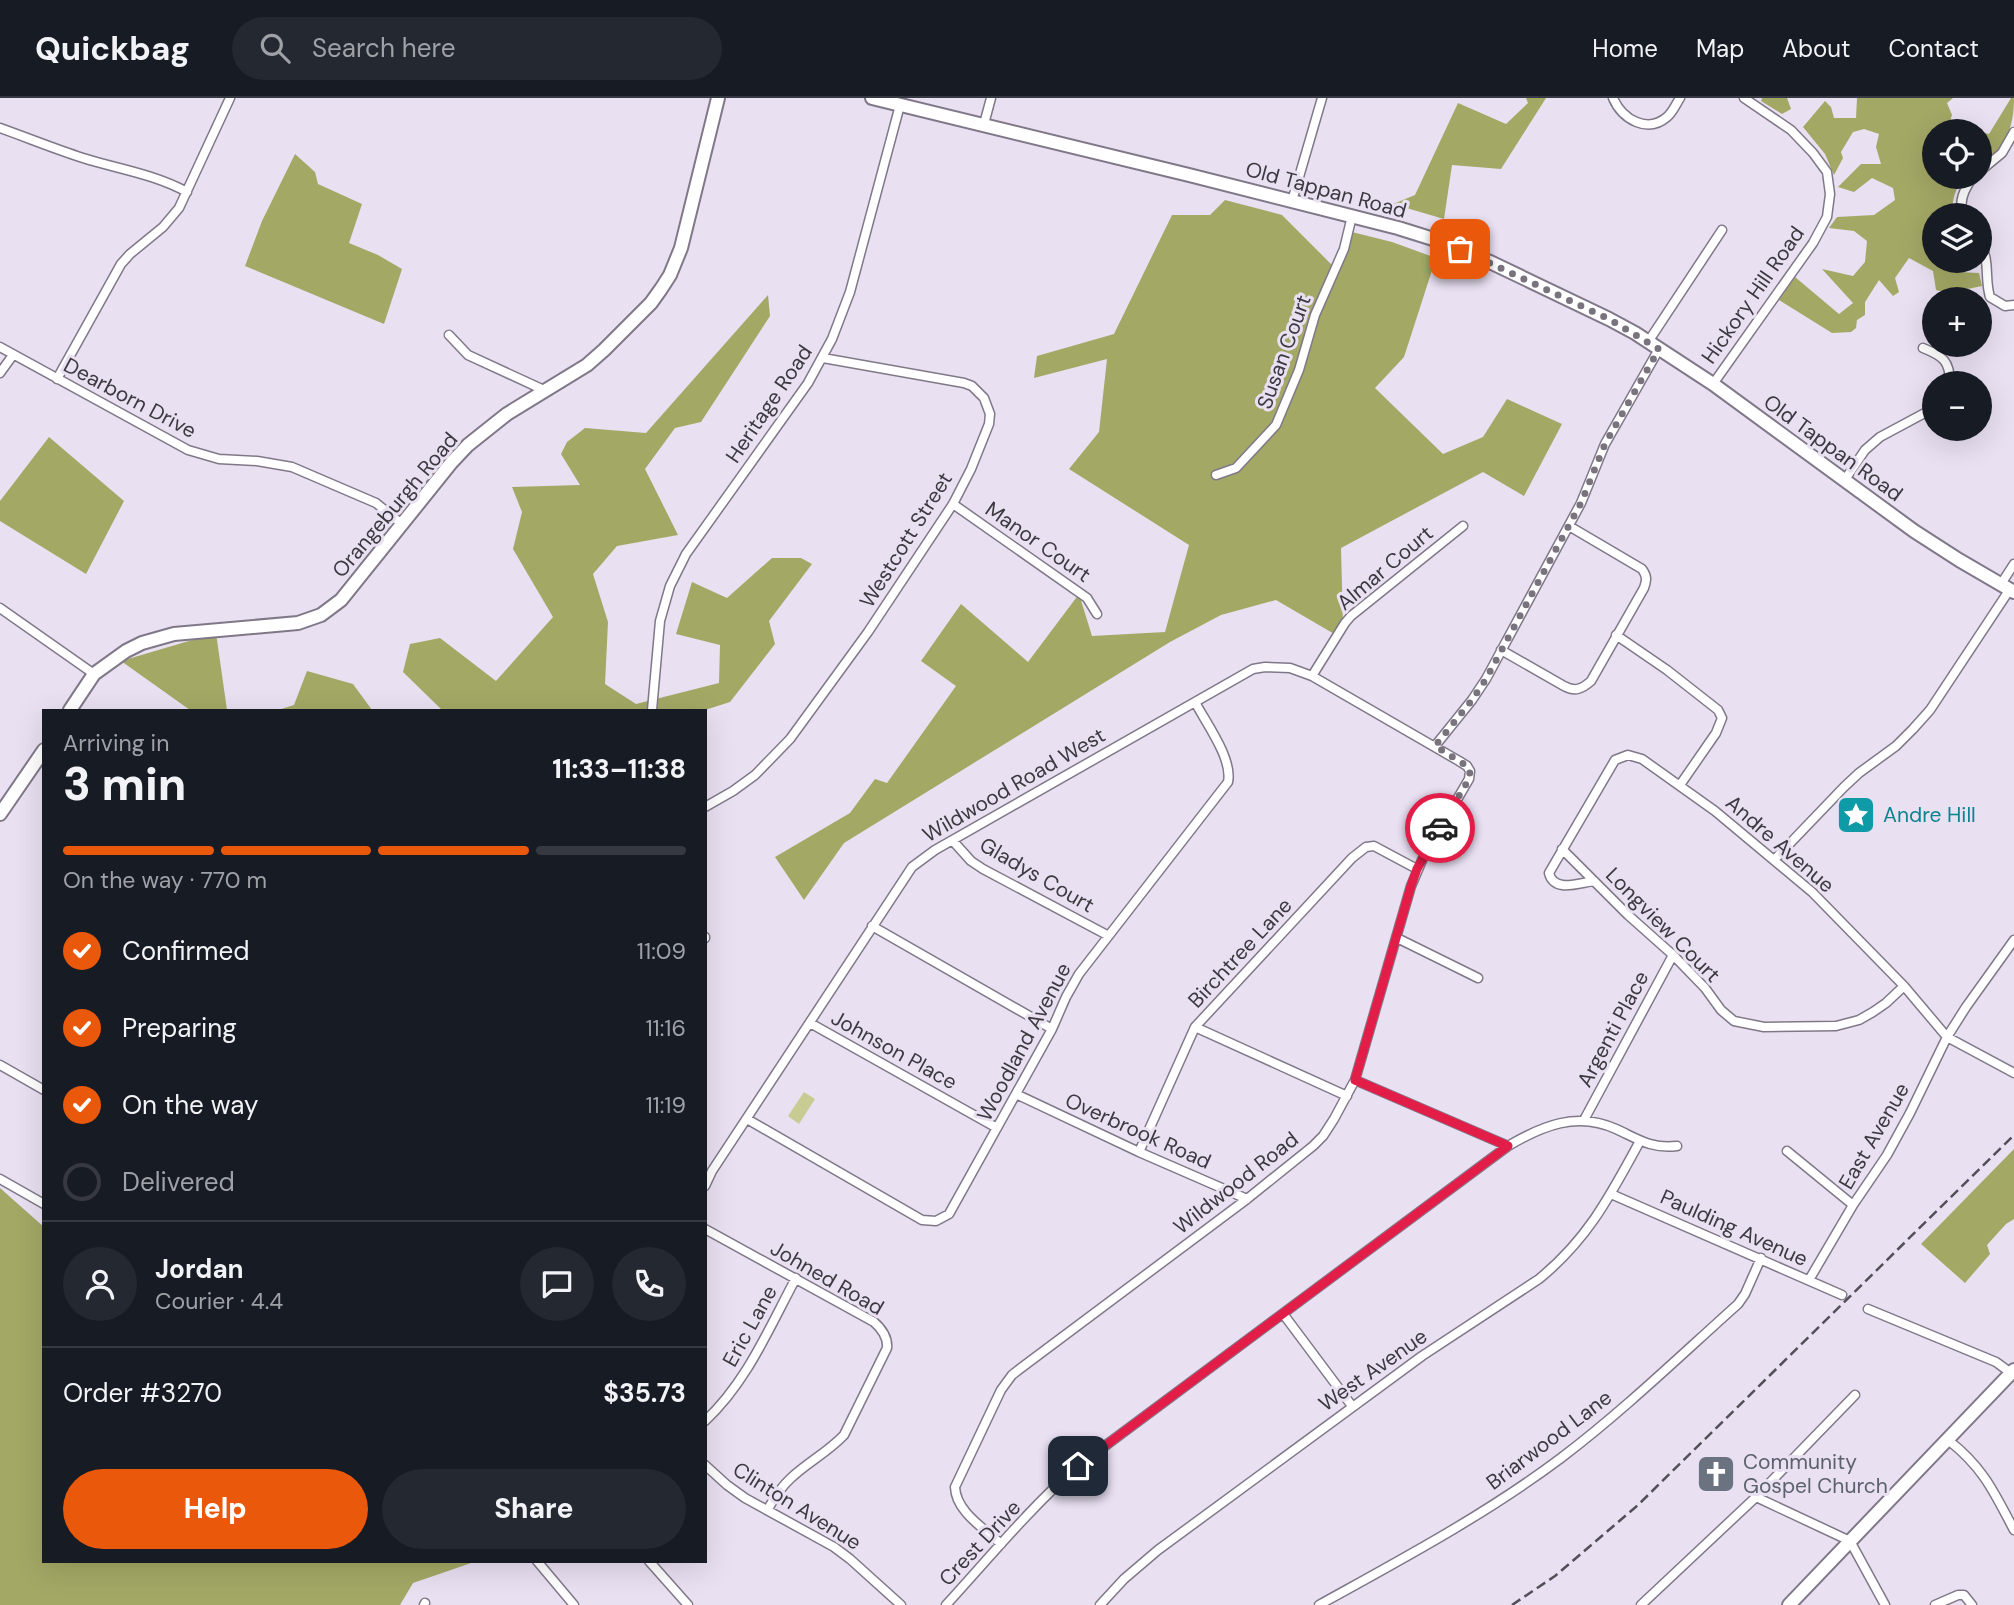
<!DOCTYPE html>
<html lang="en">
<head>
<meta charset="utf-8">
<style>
  body { margin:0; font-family:"DM Sans",sans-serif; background:#242831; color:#f1f3f6; height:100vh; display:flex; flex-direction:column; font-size:26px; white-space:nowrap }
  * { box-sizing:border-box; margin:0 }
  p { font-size:23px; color:#9ea1a6 }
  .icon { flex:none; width:38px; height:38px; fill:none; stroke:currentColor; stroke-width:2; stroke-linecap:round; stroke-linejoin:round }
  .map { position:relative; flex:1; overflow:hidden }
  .sheet { position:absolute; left:42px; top:611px; width:665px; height:854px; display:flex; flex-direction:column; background:#171b24; border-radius:0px; box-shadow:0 7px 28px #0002 }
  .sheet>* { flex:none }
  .tools { position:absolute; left:1922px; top:21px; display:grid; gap:14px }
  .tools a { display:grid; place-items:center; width:70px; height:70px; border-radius:50%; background:#171b24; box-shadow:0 7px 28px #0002; font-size:35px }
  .pin { position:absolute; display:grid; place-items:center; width:60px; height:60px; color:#fff; margin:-30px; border-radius:14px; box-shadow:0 4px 10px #0006 }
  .courier { position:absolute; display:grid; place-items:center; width:70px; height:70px; margin:-35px; border:5px solid #e11d48; border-radius:50%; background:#fff; color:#222; box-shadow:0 2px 9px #0007 }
  .headline em { font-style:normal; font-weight:800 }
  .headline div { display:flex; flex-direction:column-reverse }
  .headline { display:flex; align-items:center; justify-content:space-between; height:119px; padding:0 21px }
  h1 { font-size:46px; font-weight:800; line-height:52px }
  .bar { display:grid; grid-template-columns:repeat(4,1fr); gap:10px 7px; align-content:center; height:84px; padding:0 21px }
  .bar i { height:9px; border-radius:5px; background:#363941 }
  .bar .on { background:#ea580c }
  .bar p { grid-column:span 4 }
  .line { display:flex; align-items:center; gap:18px; padding:0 21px; border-top:2px solid #363941 }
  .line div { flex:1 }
  .round { display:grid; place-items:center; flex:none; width:74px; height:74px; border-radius:37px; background:#242831 }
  ol { padding:0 21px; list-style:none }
  li { display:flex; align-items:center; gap:21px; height:77px }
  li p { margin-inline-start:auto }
  li .icon { padding:7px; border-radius:50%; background:#ea580c; color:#fff; stroke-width:4 }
  li:last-child { color:#9ea1a6 }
  li i { width:38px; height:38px; border:4px solid #363941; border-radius:50% }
  .primary-button { display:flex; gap:14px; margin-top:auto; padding:14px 21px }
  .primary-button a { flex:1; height:80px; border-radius:42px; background:#ea580c; color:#fff; font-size:28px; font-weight:800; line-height:80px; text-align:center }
  .primary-button a+a { background:#242831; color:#f1f3f6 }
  header { display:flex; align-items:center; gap:42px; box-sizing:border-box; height:98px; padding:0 35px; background:#171b24; border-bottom:2px solid #363941 }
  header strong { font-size:33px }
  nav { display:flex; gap:38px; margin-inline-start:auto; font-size:24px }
  .search { width:490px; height:63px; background:#242831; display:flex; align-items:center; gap:18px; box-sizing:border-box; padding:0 24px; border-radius:38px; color:#9ea1a6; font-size:26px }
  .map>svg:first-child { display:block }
  .green { fill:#c8cc93 }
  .forest { fill:#a4a865 }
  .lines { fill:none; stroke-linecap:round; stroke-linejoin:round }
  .street-casing { stroke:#807888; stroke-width:11 }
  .secondary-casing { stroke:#807888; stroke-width:16 }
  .street { stroke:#fff; stroke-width:8 }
  .secondary { stroke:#fff; stroke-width:12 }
  .rail { stroke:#534f58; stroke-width:2.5; stroke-dasharray:10 5; stroke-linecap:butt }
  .done { stroke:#79737e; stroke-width:7; stroke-dasharray:0 12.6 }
  .route { stroke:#e11d48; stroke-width:9 }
  .labels { text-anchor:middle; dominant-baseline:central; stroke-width:6; stroke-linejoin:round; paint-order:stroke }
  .street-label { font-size:21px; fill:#3c3940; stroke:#e9e0f2 }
  .culture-label { font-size:21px; fill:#0d838f; stroke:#e9e0f2; text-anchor:start }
  .worship-label { font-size:21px; fill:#5b616d; stroke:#e9e0f2; text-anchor:start }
</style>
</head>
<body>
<header>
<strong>Quickbag</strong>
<div class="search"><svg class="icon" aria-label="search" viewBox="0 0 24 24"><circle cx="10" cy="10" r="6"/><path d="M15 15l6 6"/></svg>Search here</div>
<nav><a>Home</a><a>Map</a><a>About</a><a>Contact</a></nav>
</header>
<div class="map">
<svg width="2014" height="1507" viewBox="0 0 2014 1507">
  <rect width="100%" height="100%" fill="#e9e0f2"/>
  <path class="green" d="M 804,994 L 815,1001 L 799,1026 L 788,1018 Z"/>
  <path class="forest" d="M 1526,0 L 1546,0 L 1501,71 L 1452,67 L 1444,121 L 1393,106 L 1415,97 L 1458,5 L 1506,26 L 1528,5 Z
    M 1762,0 L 1787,0 L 1791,11 L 1782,16 L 1761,3 Z
    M 1857,0 L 1953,0 L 1947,5 L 1952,17 L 1949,26 L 1979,33 L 1934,33 L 1934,79 L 1964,79 C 1956,90 1950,103 1954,117 L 1934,117 L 1934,135 L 1932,136 L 1934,139 L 1934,163 L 1951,163 L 1959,174 L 1979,175 L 1982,188 L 1948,195 L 1936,192 L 1933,173 L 1909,160 L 1895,180 L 1899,194 L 1893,198 L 1879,182 L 1865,204 L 1865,217 L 1857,222 L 1856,230 L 1851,234 L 1832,235 L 1779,202 L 1795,179 L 1839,216 L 1853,205 L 1822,171 L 1853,178 L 1865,164 L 1867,143 L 1854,133 L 1829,130 L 1837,119 L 1874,117 L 1895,102 L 1893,90 L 1872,80 L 1854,94 L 1838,89 L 1861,66 L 1881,66 L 1876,49 L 1879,36 L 1864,31 L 1853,34 L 1841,54 L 1843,60 L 1834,77 L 1825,56 L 1803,29 L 1825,3 L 1831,9 L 1834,20 L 1856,20 Z
    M 2011,0 L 2014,0 C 2014,29 2006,52 1979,67 L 1979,33 L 1989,36 Z
    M 295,56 L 315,74 L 318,86 L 362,106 L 349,145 L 378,157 L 402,171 L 384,226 L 245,168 L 262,123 Z
    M 1225,102 L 1282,117 L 1335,170 L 1348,133 L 1392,144 L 1436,160 L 1404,259 L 1375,290 L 1443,356 L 1483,339 L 1507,301 L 1562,326 L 1524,398 L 1483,374 L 1341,450 L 1343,527 L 1336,537 L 1276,502 L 1221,517 L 1170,544 L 844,745 L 804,802 L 775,759 L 850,715 L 875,681 L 887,685 L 956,588 L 921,563 L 961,506 L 1028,564 L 1079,496 L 1092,538 L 1165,534 L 1189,447 L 1069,371 L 1099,334 L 1107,261 L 1034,280 L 1037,258 L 1114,236 L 1172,117 L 1210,117 Z
    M 768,197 L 770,218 L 701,324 L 675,330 L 645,371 L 678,437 L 617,448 L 593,476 L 608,524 L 605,586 L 636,606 L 719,585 L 720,547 L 676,536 L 692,484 L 727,500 L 772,460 L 801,460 L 812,466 L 769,523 L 775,546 L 730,604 L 705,612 L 442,612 L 403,574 L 410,546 L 440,540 L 496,583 L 553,519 L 513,451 L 522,414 L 512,389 L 580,387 L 561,356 L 567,344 L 585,330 L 646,335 Z
    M 49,339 L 124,403 L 86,476 L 0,423 L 0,403 Z
    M 216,535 L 227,612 L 190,612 L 121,563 Z
    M 307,573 L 353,586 L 372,612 L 278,612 L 294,607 Z
    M 2014,1051 L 2014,1121 L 2006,1126 L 1987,1147 L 1990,1156 L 1965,1185 L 1921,1146 Z
    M 0,1090 L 44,1129 L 44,1463 L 477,1463 L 413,1485 L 400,1507 L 0,1507 Z"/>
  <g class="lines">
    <g class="street-casing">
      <path id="street" d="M 1613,0 C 1622,21 1647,36 1667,19 C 1673,14 1676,6 1680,0
        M 984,26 L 991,0
        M 0,30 C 28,40 55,51 83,60 C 118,71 154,76 187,94
        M 1979,74 L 2002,55 L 2014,34
        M 1292,103 L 1322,0
        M 1964,117 C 1957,104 1965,90 1973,79
        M 1979,143 C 1991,163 1984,179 1990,199 L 2005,208 L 2014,207
        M 449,237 L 468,257 L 546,293
        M 1648,244 L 1722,132
        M 0,249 L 188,352 L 219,361 L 257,363 L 292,369 L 376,405 L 402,426
        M 1923,250 C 1943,258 1950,263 1950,285
        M 0,275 L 13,257
        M 57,281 L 121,166 L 130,156 L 163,129 L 179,110 L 230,0
        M 1713,286 L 1813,145 L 1827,119 L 1830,96 L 1827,74 L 1813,55 L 1791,32 L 1744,0
        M 1216,377 L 1236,370 L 1276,327 L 1299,272 L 1315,217 L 1344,151 L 1352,118
        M 1844,383 L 1865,352 L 1880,339 L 1934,310
        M 953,406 L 1087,500 L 1097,516
        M 2001,486 L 2014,466
        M 0,510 L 94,576
        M 1616,537 L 1667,572 L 1718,612 L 1722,620 L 1716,635 L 1680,687
        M 1501,552 L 1564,588 C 1575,594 1582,591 1591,583 L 1644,490 C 1647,482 1647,478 1642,471 L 1569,428
        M 1312,578 L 1345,525 L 1351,518 L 1463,428
        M 652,612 L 660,523 L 670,488 L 686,456 L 808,285 L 832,241 L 850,194 L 900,7
        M 1435,648 L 1472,602 L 1486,581 L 1581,405 L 1605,346 L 1659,251
        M 705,709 L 733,693 L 755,677 L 790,641 L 868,534 L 953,406 L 971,371 L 989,326 L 990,316 L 984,300 L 972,288 L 964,285 L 823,260
        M 953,743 L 971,763 L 983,771 L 1107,837
        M 1562,751 L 1628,817 L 1673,857 L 1705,890 L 1721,912 L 1734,923 L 1764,929 L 1836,928 L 1859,922 L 1873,914 L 1886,905 L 1904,888
        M 1774,762 L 1844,689 L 1859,675 L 1896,648 L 1913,631 L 1930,612 L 2010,491
        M 1594,783 C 1578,785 1554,795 1549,775 L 1615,662 L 1628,657 L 1642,661 L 1715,713 L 1812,794 L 1904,888 L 1947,939 L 2014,975
        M 872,828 L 1052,931
        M 705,840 L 705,839
        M 1397,840 L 1478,880
        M 810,925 L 997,1030
        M 1195,929 L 1347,998
        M 0,967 L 44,992
        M 1355,982 L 1508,1048
        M 1016,996 L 1139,1054 L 1247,1101
        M 747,1021 L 922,1122 L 936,1123 L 949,1116 L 1052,931 L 1066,899 L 1079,876 L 1228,684 C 1233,661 1206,625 1195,604
        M 1584,1022 L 1673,857
        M 1787,1053 L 1853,1107
        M 1139,1054 L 1195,929 L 1352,760 L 1366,749 L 1374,748 L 1417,771
        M 0,1081 L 44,1106
        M 705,1088 L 712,1073 L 912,769 L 935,752 L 1253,571 L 1265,569 L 1290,570 L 1312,578 L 1459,663 L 1467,668 L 1470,673 L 1469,681 L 1423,760 L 1411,788 L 1355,982 L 1334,1021 L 1323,1038 L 1313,1048 L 1247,1101 L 1021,1270 L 1012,1277 L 1001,1292 L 955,1389 C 956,1414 984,1430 1001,1446
        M 1611,1096 L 1842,1197
        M 705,1131 L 874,1224 C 882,1231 888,1239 887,1250 L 844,1337 C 828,1354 808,1364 791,1380 C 781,1389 774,1400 768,1411
        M 1809,1182 L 1853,1107 L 1887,1057 L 1910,1015 L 1947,939 L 1966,909 L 2014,842
        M 1868,1211 L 1996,1264 L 2011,1275
        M 1284,1217 L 1352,1308
        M 705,1323 C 747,1284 769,1230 796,1180
        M 1948,1342 C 1983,1369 1994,1394 2014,1432
        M 705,1367 L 727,1387 L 745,1400 L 834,1449 L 850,1461 L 901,1507
        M 1756,1399 L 1850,1443 L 1885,1507
        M 537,1463 L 574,1507
        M 649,1463 L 688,1507
        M 424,1507 L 425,1505
        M 946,1507 C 989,1460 1030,1410 1078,1368 L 1508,1048 C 1542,1028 1577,1013 1616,1031 C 1638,1041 1651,1051 1677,1048
        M 1100,1507 L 1124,1481 L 1158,1452 L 1422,1258 L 1539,1181 C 1588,1141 1610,1098 1640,1043
        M 1319,1507 C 1402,1461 1485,1417 1561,1360 C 1623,1313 1680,1258 1738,1206 L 1745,1196 L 1761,1160
        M 1641,1507 L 1756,1399 L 1855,1297
        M 1935,1507 L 1958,1497 L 1964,1497 L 1972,1507"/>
    </g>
    <g class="secondary-casing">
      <path id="secondary" d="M 872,0 L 1189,77 L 1398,130 L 1430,140 L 1490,164 L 1609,221 L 1635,235 L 1713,286 L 1914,433 L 1959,462 L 2014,494
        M 70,612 L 94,576 L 126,553 L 142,545 L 174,536 L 298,525 L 321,517 L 341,502 L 451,365 L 468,347 L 507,316 L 587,267 L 604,252 L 651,205 L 661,191 L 670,177 L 681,150 L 718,0
        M 0,716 L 44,652
        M 1789,1507 L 2014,1272"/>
    </g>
    <use href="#street" class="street"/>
    <use href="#secondary" class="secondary"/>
    <path class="rail" d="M 1512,1507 L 1555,1478 L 1638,1407 L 2014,1037"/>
  </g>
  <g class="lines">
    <path class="done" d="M 1440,730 L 1469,681 L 1470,673 L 1467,668 L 1435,648 L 1472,602 L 1486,581 L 1581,405 L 1605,346 L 1659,251 L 1609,221 L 1460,151"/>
    <path class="route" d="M 1078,1368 L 1508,1048 L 1355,982 L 1411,788 L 1417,771 L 1440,730"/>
  </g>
  <defs>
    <g id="sight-square" transform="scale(2.0125)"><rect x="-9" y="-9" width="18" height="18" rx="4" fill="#0f9aa8" stroke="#e9e0f2"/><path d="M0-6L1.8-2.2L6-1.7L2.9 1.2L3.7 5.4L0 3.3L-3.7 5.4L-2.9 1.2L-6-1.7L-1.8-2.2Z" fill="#fff"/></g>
    <g id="church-square" transform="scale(2.0125)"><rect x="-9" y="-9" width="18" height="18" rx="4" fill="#6b7280" stroke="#e9e0f2"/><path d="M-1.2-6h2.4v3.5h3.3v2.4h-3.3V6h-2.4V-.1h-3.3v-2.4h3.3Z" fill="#fff"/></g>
  </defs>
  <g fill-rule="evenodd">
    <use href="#sight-square" x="1856" y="717"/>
    <use href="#church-square" x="1716" y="1376"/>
  </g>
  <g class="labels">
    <g class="street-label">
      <text transform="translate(1326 92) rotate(15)">Old Tappan Road</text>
      <text transform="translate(1753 197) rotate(-55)">Hickory Hill Road</text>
      <text transform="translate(1284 254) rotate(-70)">Susan Court</text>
      <text transform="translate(130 300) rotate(28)">Dearborn Drive</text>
      <text transform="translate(769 306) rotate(-56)">Heritage Road</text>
      <text transform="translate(1833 350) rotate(36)">Old Tappan Road</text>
      <text transform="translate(395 407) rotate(-50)">Orangeburgh Road</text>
      <text transform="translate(906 442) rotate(-58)">Westcott Street</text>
      <text transform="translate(1038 444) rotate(35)">Manor Court</text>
      <text transform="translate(1385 470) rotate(-40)">Almar Court</text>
      <text transform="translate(1014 687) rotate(-30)">Wildwood Road West</text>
      <text transform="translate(1780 746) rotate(41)">Andre Avenue</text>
      <text transform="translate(1037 777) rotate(30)">Gladys Court</text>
      <text transform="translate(1663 827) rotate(45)">Longview Court</text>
      <text transform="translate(1240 855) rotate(-47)">Birchtree Lane</text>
      <text transform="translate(1613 931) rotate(-62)">Argenti Place</text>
      <text transform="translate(1024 944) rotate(-62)">Woodland Avenue</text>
      <text transform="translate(894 952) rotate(29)">Johnson Place</text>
      <text transform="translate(1138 1033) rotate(24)">Overbrook Road</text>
      <text transform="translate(1874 1038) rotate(-60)">East Avenue</text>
      <text transform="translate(1236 1085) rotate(-38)">Wildwood Road</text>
      <text transform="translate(1734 1130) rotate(24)">Paulding Avenue</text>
      <text transform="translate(827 1180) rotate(30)">Johned Road</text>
      <text transform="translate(750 1228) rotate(-61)">Eric Lane</text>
      <text transform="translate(1373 1272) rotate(-35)">West Avenue</text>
      <text transform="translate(1549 1342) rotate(-37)">Briarwood Lane</text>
      <text transform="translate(797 1408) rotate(32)">Clinton Avenue</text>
      <text transform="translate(980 1445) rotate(-47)">Crest Drive</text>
    </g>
    <g class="culture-label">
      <text x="1883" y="717">Andre Hill</text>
    </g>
    <g class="worship-label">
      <text x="1743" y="1364">Community<tspan x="1743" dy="24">Gospel Church</tspan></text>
    </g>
  </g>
</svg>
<div class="tools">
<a><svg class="icon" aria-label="locate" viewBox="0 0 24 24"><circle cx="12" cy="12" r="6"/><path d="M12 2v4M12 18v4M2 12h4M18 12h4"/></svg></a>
<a><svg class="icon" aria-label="layers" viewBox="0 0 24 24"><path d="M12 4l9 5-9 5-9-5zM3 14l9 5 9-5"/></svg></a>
<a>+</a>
<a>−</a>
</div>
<div class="pin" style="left:1460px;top:151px;background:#ea580c"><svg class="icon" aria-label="bag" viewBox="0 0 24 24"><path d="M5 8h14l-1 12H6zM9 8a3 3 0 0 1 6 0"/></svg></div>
<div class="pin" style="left:1078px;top:1368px;background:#1f2937"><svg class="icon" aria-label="home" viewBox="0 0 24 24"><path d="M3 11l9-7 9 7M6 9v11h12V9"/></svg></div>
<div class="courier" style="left:1440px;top:730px"><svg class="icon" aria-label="car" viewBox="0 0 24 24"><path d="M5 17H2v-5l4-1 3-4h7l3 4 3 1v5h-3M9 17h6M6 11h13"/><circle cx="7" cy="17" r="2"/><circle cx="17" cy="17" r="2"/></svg></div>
<section class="sheet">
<div class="headline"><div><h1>3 min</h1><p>Arriving in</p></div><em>11:33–11:38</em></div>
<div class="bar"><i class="on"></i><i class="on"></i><i class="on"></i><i></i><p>On the way · 770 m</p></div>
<ol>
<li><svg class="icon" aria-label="check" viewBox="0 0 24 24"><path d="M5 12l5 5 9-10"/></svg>Confirmed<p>11:09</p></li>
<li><svg class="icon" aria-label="check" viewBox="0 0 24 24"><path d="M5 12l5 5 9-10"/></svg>Preparing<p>11:16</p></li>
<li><svg class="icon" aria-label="check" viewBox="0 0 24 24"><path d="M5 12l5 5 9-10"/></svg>On the way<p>11:19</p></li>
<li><i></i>Delivered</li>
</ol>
<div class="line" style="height:126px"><a class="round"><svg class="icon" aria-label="person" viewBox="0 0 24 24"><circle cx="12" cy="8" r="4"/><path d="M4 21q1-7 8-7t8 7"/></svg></a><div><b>Jordan</b><p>Courier · 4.4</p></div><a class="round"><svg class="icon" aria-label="chat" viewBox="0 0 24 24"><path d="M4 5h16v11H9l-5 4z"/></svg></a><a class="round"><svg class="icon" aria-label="phone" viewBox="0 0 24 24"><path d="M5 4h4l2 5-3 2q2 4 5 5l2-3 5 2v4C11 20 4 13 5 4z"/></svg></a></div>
<div class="line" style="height:91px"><div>Order #3270</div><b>$35.73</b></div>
<div class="primary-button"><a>Help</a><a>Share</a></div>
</section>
</div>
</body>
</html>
